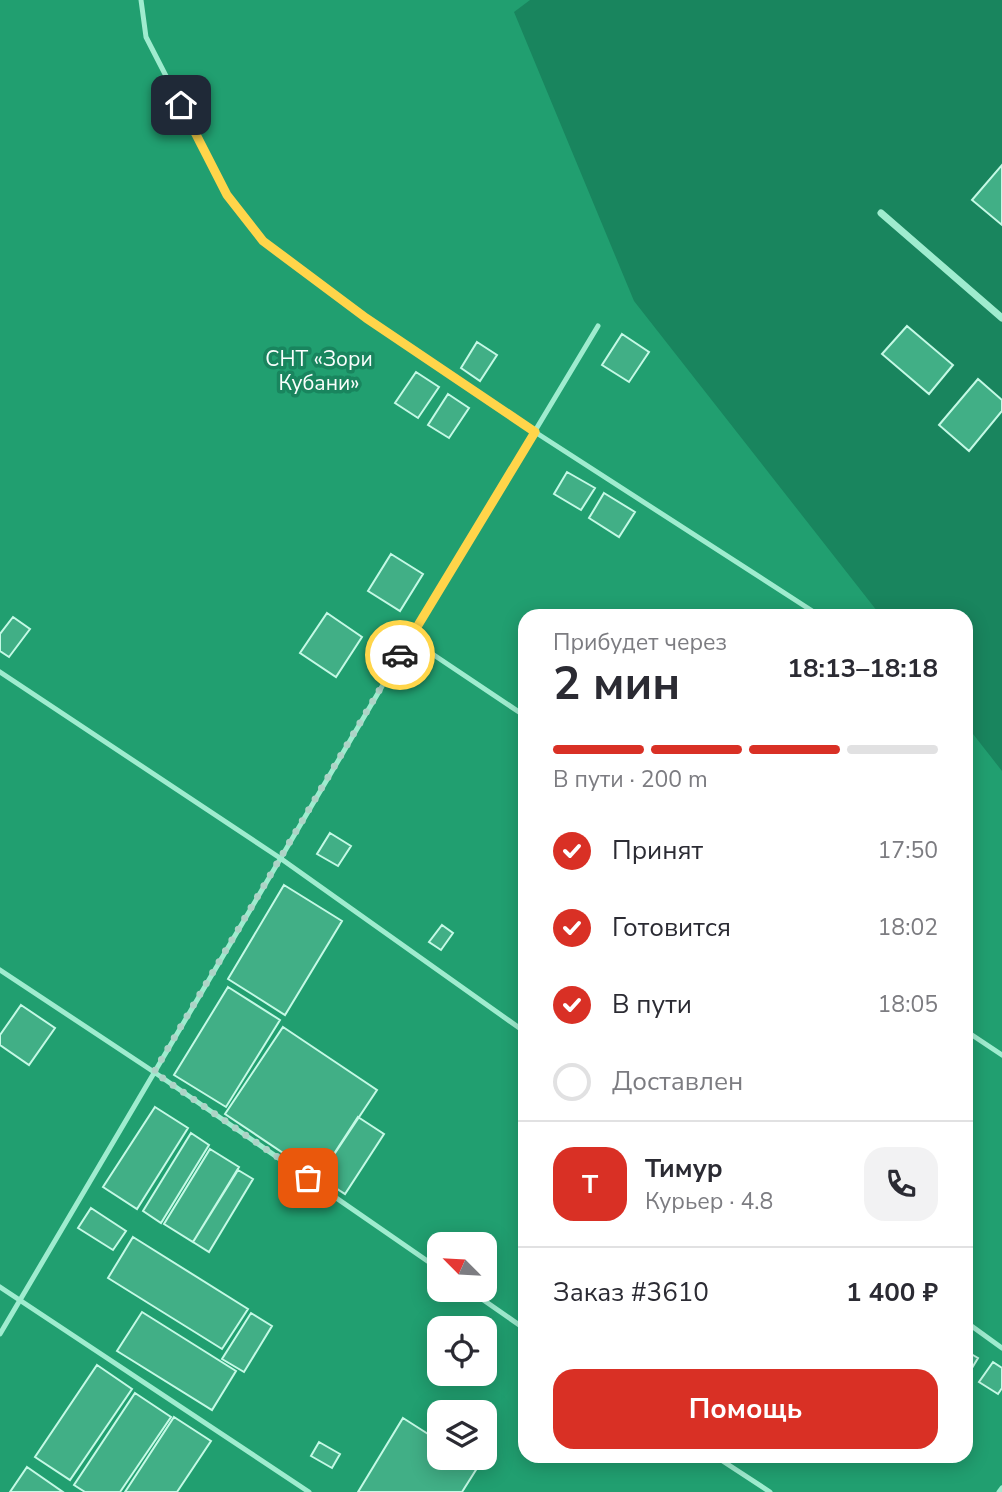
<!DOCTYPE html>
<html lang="ru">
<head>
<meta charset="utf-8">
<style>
  body { margin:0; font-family:"Nunito Sans",sans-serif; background:#f2f2f3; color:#2b2b33; height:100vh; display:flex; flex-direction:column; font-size:26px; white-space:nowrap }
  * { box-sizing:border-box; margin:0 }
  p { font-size:23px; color:#7c7c81 }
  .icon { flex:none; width:38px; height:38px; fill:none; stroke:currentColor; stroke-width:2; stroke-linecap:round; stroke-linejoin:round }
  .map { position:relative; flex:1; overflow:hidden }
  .panel { position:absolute; left:518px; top:609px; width:455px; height:854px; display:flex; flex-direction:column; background:#fff; border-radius:21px; box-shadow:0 4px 18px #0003 }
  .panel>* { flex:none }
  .needle { width:46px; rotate:294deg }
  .fabs { position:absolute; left:427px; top:1232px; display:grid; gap:14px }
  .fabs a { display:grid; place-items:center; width:70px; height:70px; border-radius:14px; background:#fff; box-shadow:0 4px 18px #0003; font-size:35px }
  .pin { position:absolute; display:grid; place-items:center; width:60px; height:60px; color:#fff; margin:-30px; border-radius:14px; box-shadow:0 4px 10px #0006 }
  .courier { position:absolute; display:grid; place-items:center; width:70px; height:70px; margin:-35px; border:5px solid #ffd54a; border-radius:50%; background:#fff; color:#222; box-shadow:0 2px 9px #0007 }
  .head em { font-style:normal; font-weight:700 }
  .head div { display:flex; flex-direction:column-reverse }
  .head { display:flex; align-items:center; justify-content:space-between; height:119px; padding:0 35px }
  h1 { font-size:46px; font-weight:700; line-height:52px }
  .bar { display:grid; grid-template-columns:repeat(4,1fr); gap:10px 7px; align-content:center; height:84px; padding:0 35px }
  .bar i { height:9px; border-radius:5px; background:#e1e1e2 }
  .bar .current { background:#d93025 }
  .bar p { grid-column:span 4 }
  .line { display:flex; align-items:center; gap:18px; padding:0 35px; border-top:2px solid #e1e1e2 }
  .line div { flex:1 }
  .round { display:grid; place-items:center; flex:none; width:74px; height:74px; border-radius:21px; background:#f2f2f3 }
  ol { padding:0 35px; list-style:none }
  li { display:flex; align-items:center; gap:21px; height:77px }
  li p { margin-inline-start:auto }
  li .icon { padding:7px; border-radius:50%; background:#d93025; color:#fff; stroke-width:4 }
  li:last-child { color:#7c7c81 }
  li i { width:38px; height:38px; border:4px solid #e1e1e2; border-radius:50% }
  .cta { display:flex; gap:14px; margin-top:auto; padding:14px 35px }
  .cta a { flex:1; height:80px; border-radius:21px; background:#d93025; color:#fff; font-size:28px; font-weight:700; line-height:80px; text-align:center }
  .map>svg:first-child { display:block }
  .green { fill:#219f70; fill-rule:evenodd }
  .building { fill:#41af86; stroke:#c4f9e5; stroke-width:2 }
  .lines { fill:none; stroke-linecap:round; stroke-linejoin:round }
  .lane { stroke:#9feccf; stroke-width:5 }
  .street { stroke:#9feccf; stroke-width:7 }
  .done { stroke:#aed4c7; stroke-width:7; stroke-dasharray:0 12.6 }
  .route { stroke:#ffd54a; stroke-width:9 }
  .labels { text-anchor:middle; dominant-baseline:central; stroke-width:7; stroke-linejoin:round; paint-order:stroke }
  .park-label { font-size:21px; fill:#f9fefc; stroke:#19855e }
</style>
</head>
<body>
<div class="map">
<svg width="1002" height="1492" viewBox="0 0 1002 1492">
  <rect width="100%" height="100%" fill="#19855e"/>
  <path class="green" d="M 0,0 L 530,0 L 514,12 L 634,301 L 881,616 L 525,616 L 525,1456 L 966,1456 L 966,725 L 1002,771 L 1002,1492 L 0,1492 ZM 439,1244 L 485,1244 L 485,1290 L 439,1290 ZM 439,1328 L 485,1328 L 485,1374 L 439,1374 ZM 439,1412 L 485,1412 L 485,1458 L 439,1458 Z"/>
  <path class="building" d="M 1002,165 L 1002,225 L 972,200 Z
    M 907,326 L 953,365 L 929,394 L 882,354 Z
    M 622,334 L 649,352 L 629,382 L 602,365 Z
    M 477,342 L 497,355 L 480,381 L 461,368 Z
    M 416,372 L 439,387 L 418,418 L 395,403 Z
    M 978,379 L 1002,400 L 1002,411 L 969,451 L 939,425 Z
    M 448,394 L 469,408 L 449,438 L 428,425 Z
    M 567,472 L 595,488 L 581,510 L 554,494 Z
    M 604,493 L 635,512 L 619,537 L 589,518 Z
    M 391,554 L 423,574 L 400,611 L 368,591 Z
    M 327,613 L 362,637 L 336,677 L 300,653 Z
    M 13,617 L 30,629 L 9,657 L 0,651 L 0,634 Z
    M 330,833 L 351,846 L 338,866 L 317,854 Z
    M 284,885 L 342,921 L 285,1015 L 228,979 Z
    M 442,925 L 453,933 L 441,950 L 429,942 Z
    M 228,987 L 280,1020 L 226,1107 L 174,1075 Z
    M 21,1005 L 55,1028 L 29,1065 L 0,1045 L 0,1035 Z
    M 283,1027 L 377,1090 L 319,1177 L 225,1114 Z
    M 155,1107 L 188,1128 L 137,1209 L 103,1187 Z
    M 358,1117 L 384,1134 L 345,1194 L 319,1177 Z
    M 191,1133 L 209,1145 L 161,1223 L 143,1211 Z
    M 210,1149 L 239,1167 L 193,1242 L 164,1224 Z
    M 238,1170 L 253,1179 L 209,1252 L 193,1242 Z
    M 91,1208 L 126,1231 L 113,1250 L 78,1228 Z
    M 133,1237 L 248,1309 L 222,1349 L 108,1278 Z
    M 142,1312 L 236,1371 L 212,1410 L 117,1351 Z
    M 251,1313 L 272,1326 L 244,1372 L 222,1359 Z
    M 966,1351 L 978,1358 L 966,1378 Z
    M 993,1362 L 1002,1368 L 1002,1388 L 998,1394 L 979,1382 Z
    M 97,1365 L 132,1389 L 70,1480 L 35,1457 Z
    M 135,1393 L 171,1417 L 120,1492 L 85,1492 L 74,1485 Z
    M 174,1417 L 211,1441 L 177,1492 L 125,1492 Z
    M 403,1418 L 439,1441 L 439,1458 L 467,1458 L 479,1465 L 462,1492 L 358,1492 Z
    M 319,1442 L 340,1454 L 332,1468 L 311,1456 Z
    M 27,1467 L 63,1492 L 10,1492 Z"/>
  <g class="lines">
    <path class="lane" d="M 141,0 L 146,37 L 227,195 L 263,241 L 366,318 L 535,432 L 820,616
      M 410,639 L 525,716
      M 0,672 L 280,858 L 525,1032
      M 0,970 L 154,1072 L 439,1269
      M 966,1031 L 1002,1055
      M 0,1287 L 309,1492
      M 469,1290 L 525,1329
      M 966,1322 L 1002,1348
      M 0,1334 L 410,639 L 598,326
      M 715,1456 L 770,1492
      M 999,1492 L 1002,1488"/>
    <path class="street" d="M 881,213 L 1002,318"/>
  </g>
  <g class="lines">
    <path class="done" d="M 308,1178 L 154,1072 L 400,655"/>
    <path class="route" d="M 181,105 L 227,195 L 263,241 L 366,318 L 535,432 L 400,655"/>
  </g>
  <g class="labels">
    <g class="park-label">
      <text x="319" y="359">СНТ «Зори<tspan x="319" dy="24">Кубани»</tspan></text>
    </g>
  </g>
</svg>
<div class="fabs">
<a><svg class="needle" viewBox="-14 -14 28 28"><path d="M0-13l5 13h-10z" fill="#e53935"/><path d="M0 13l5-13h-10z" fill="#7c7c81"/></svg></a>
<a><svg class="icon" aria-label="locate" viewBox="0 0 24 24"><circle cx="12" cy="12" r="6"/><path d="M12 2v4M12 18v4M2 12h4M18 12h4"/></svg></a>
<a><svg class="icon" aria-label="layers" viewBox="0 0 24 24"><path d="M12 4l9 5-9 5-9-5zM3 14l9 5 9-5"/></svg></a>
</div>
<div class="pin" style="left:308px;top:1178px;background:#ea580c"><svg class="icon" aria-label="bag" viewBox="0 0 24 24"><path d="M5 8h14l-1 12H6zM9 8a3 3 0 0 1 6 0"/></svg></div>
<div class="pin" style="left:181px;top:105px;background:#1f2937"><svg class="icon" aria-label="home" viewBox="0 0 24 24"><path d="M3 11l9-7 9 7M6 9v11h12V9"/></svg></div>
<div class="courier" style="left:400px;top:655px"><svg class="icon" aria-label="car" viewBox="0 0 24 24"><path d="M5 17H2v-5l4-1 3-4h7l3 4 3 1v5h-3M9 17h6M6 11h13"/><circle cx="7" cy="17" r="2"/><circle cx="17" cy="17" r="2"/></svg></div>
<section class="panel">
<div class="head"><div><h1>2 мин</h1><p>Прибудет через</p></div><em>18:13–18:18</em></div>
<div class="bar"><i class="current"></i><i class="current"></i><i class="current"></i><i></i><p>В пути · 200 m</p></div>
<ol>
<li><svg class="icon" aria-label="check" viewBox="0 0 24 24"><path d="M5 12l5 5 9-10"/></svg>Принят<p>17:50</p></li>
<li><svg class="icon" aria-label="check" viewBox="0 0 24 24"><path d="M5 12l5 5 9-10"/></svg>Готовится<p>18:02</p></li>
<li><svg class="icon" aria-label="check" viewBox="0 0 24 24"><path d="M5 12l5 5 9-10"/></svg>В пути<p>18:05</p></li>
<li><i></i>Доставлен</li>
</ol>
<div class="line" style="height:126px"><b class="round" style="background:#d93025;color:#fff">Т</b><div><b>Тимур</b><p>Курьер · 4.8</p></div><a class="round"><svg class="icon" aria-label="phone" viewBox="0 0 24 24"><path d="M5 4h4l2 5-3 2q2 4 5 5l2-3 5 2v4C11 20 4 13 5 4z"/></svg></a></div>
<div class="line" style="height:91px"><div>Заказ #3610</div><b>1 400 ₽</b></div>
<div class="cta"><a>Помощь</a></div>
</section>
</div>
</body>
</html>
